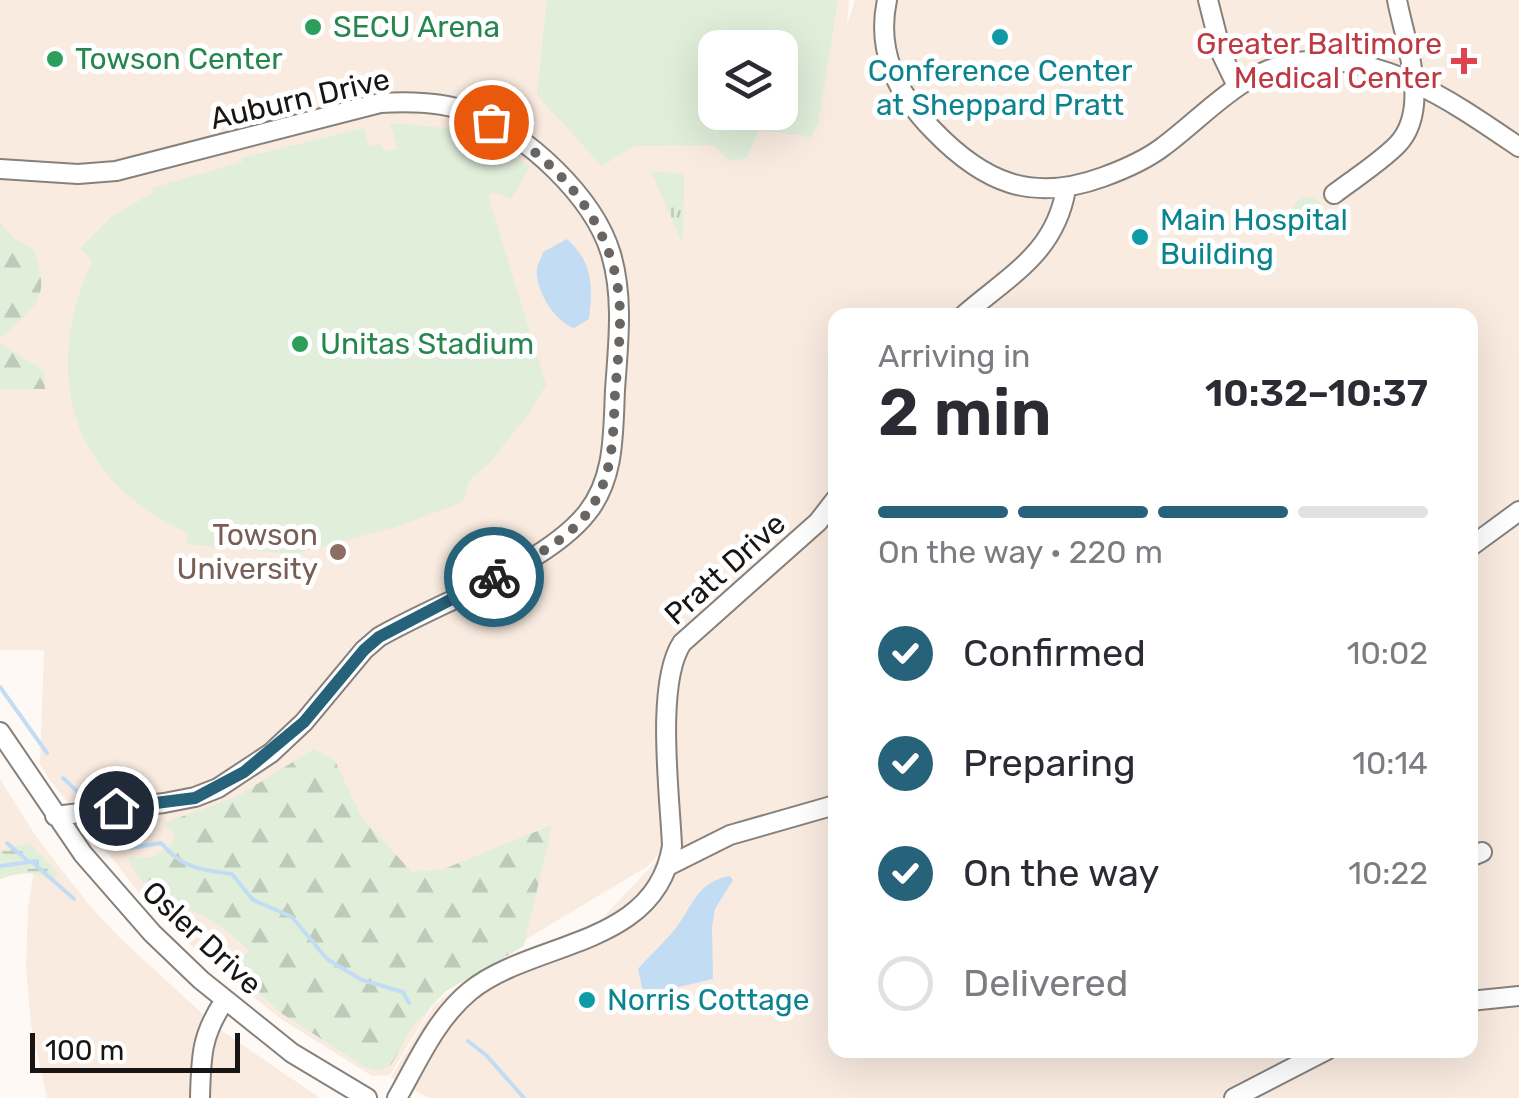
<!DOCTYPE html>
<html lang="en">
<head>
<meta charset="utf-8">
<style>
  body { margin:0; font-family:Rubik,sans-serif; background:#f2f2f3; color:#2b2b33; height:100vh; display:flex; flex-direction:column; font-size:38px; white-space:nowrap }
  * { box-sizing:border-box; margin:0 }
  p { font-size:32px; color:#7c7c81 }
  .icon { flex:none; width:55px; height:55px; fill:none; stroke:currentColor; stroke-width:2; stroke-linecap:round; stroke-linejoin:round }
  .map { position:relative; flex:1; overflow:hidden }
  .sheet { position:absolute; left:828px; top:308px; width:650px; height:750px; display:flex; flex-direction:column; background:#fff; border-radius:20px; box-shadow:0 10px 40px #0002 }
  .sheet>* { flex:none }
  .tools { position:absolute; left:698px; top:30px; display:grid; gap:20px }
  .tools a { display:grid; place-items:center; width:100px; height:100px; border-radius:20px; background:#fff; box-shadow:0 10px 40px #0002; font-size:50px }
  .scale { position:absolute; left:30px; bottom:25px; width:210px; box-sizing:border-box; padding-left:10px; border:5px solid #181614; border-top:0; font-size:28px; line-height:35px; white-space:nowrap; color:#181614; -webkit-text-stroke:8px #fff; paint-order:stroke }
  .pin { position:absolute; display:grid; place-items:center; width:85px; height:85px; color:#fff; margin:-42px; border:5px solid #fff; border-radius:50%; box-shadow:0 2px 10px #0007 }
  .courier { position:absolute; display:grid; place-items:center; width:100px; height:100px; margin:-50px; border:8px solid #26627a; border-radius:50%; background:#fff; color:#222; box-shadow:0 2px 12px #0007 }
  .head em { font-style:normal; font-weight:600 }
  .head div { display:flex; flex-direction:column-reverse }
  .head { display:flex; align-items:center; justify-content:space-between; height:170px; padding:0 50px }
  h1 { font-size:65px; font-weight:600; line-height:75px }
  .bar { display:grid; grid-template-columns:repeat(4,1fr); gap:15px 10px; align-content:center; height:120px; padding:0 50px }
  .bar i { height:12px; border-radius:8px; background:#e1e1e2 }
  .bar .active { background:#26627a }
  .bar p { grid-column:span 4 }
  ol { padding:0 50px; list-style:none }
  li { display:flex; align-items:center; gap:30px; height:110px }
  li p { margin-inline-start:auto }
  li .icon { padding:10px; border-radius:50%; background:#26627a; color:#fff; stroke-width:4 }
  li:last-child { color:#7c7c81 }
  li i { width:55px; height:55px; border:5px solid #e1e1e2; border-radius:50% }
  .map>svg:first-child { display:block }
  .built { fill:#f9ebe0; fill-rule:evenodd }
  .grass { fill:url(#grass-tufts) }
  .forest { fill:url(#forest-firs) }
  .wetland { fill:url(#wetland-marsh) }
  .garden { fill:#e0eeda; fill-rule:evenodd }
  .water { fill:#c2ddf3 }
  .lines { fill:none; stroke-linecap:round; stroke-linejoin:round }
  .stream { stroke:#c2ddf3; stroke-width:4 }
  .minor-casing { stroke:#87817c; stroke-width:22 }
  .minor { stroke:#fff; stroke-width:18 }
  .done { stroke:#696563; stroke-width:10; stroke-dasharray:0 18 }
  .route { stroke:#26627a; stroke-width:12 }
  .leisure-dot { fill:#2e9e5b; stroke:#fff; stroke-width:4 }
  .culture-dot { fill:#0f9aa8; stroke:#fff; stroke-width:4 }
  .health-dot { fill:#e0444e; stroke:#fff; stroke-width:4 }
  .education-dot { fill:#8d6e63; stroke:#fff; stroke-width:4 }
  .labels { text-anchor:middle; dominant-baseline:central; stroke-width:10; stroke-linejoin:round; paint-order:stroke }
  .leisure-label { font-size:30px; fill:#27864d; stroke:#fff; text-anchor:start }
  .health-label { font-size:30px; fill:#be3a42; stroke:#fff; text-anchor:end }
  .culture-label { font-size:30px; fill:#0d838f; stroke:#fff; text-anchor:start }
  .street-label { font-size:30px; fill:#181614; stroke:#fff }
  .education-label { font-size:30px; fill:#785e54; stroke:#fff; text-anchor:end }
</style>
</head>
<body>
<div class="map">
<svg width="1519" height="1098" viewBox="0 0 1519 1098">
  <defs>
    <pattern id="grass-tufts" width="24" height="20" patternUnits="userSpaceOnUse" patternTransform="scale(2.5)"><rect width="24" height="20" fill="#e0eeda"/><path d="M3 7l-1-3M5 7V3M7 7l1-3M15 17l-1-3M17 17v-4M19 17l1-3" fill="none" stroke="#bfcbba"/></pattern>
    <pattern id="forest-firs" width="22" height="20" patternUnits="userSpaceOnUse" patternTransform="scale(2.5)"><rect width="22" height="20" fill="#e0eeda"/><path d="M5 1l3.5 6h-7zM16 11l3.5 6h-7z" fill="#bfcbba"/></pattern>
    <pattern id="wetland-marsh" width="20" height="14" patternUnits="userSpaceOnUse" patternTransform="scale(2.5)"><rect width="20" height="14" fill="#e0eeda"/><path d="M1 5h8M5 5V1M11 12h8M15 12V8" fill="none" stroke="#bfcbba"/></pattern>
  </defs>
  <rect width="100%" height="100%" fill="#fff9f5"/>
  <path class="built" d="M 0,0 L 849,0 L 847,25 L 855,0 L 1519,0 L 1519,1098 L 429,1098 L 391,1077 L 434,1005 L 484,966 L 598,923 L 658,859 L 657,856 L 648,866 L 515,946 L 459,961 L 390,1075 L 372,1076 L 281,1019 L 199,953 L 148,904 L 50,780 L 40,764 L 44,650 L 0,650 ZM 715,48 L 780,48 L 780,112 L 715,112 ZM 835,315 L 1470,315 L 1470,1050 L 835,1050 Z
    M 0,779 L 37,838 L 90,906 L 120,938 L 218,1028 L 320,1098 L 47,1098 L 31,1025 L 26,967 L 28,908 L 37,850 L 0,865 Z"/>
  <path class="grass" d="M 651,172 L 684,173 L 683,244 Z"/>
  <path class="forest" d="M 0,222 L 13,238 L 33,249 C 53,298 35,307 0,338 Z
    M 0,343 L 44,371 L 45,389 L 0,389 Z
    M 314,749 L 335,761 L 362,818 L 412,872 L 444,869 L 552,825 L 524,946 L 446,991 L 413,1026 L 391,1065 L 379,1071 L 365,1067 L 281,1013 L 239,974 L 241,958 L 250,951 C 237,941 225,927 211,920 C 179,903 142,895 128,858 L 153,857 L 173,843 L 175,836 L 164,823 L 236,797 Z"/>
  <path class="wetland" d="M 29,843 L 58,873 L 52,881 C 35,870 19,872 0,879 L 0,851 Z"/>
  <path class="garden" d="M 547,0 L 838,0 L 818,125 L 810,137 L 759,130 L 747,158 L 730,161 L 714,145 L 634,146 L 602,166 L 537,95 ZM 715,48 L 780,48 L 780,112 L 715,112 Z
    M 390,124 C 418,122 448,133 472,126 L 476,140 L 480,137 L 530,167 L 511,199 L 494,192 L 488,195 L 546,385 L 528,415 L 490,462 L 469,481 L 463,502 L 396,527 L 294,554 L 186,544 L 188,533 C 70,479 41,376 92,260 L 80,249 L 112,217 L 153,192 L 152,188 L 242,162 L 242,158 L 364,128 L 369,147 L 381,143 L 385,152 L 398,148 Z
    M1292 213a16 16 0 1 1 32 0a16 16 0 1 1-32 0Z"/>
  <path class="water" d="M 567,239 C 593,262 593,287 589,319 L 574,328 C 555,322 534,289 537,268 C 538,262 542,258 543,252 Z
    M 730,876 L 733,880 L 715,909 L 712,927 L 713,979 L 653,993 L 642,988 L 638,969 C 650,955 664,943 676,928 C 693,905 698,881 730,876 Z"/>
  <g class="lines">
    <path class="stream" d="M 0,687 L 47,753
      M 63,778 L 80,794
      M 113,837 L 131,848 L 161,843 C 182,868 201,870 232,874 L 253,900 L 292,917 L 327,959 L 362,980 L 403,992 L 409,1003
      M 7,843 L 28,861
      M 31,861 L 74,899
      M 0,866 L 37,861
      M 468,1041 L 487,1056 L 524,1098"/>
    <g class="minor-casing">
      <path id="minor" d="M 887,0 C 876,52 897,93 933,130 C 984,183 1032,203 1103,177 C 1125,169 1146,160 1164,146 C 1206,115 1242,70 1297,62 C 1382,51 1453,102 1519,147
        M 1208,0 L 1222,55 L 1237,86
        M 0,169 L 78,174 L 116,171 L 380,103 C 410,101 442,102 470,112 C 526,133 594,197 611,254 C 624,298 618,345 615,390 C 613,433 615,478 587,513 C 546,565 438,603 379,637 L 364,650 L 304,722 L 271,753 L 218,788 L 195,797 L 164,803 L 55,816
        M 1334,194 C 1355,178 1379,163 1397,145 C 1432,109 1405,42 1397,0
        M 964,315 C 1010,275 1055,253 1066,189
        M 1470,547 L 1519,511
        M 0,732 L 83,854 L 152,933 L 201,980 L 292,1053 L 367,1098
        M 1470,857 L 1482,852
        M 668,866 L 730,835 L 835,805
        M 1470,1001 L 1519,996
        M 200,1098 C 201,1057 201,1035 225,1000
        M 397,1098 C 418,1061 436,1019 470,991 C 533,940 656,948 672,846 C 670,796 655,684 682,643 L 818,522 L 835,500
        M 1234,1098 L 1327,1050"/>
    </g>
    <use href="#minor" class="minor"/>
  </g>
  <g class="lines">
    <path class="done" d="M 491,122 C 563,164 620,230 620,317 C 620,343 617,369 615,394 C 613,435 614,477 588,512 C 565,543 528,560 494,577"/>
    <path class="route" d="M 116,808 L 195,798 L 244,772 L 304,722 L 364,650 L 379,637 L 494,577"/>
  </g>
  <g class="leisure-dot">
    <circle cx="313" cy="27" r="10"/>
    <circle cx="55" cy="59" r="10"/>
    <circle cx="300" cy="344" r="10"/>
  </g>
  <g class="culture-dot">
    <circle cx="1000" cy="37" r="10"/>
    <circle cx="1140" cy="237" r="10"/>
    <circle cx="587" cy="1000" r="10"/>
  </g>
  <path class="health-dot" d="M1459 46h10v10h10v10h-10v10h-10v-10h-10v-10h10z"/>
  <circle class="education-dot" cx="338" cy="552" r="10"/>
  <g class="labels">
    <g class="leisure-label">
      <text x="333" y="27">SECU Arena</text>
      <text x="75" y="59">Towson Center</text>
      <text x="320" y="344">Unitas Stadium</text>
    </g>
    <g class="health-label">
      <text x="1442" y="44">Greater Baltimore<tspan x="1442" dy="34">Medical Center</tspan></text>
    </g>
    <g class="culture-label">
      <text x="1000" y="71" text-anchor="middle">Conference Center<tspan x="1000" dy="34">at Sheppard Pratt</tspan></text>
      <text x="1160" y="220">Main Hospital<tspan x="1160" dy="34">Building</tspan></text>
      <text x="607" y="1000">Norris Cottage</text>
    </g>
    <g class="street-label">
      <text transform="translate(300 99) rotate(-13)">Auburn Drive</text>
      <text transform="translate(725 569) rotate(-42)">Pratt Drive</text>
      <text transform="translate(202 938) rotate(43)">Osler Drive</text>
    </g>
    <g class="education-label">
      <text x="318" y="535">Towson<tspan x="318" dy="34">University</tspan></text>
    </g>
  </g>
</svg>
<div class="tools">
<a><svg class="icon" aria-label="layers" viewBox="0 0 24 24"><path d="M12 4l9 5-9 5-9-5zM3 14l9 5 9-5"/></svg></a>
</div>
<div class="scale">100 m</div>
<div class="pin" style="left:491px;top:122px;background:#ea580c"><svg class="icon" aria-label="bag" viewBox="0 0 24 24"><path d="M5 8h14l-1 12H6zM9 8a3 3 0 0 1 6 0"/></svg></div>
<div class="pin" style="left:116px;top:808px;background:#1f2937"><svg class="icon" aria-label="home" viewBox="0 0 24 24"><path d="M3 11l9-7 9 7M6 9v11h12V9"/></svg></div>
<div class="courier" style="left:494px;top:577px"><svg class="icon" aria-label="bike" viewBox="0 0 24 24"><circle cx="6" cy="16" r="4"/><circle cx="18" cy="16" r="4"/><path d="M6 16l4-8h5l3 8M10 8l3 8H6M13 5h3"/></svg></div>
<section class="sheet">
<div class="head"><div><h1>2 min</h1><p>Arriving in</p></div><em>10:32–10:37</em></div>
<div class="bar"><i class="active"></i><i class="active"></i><i class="active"></i><i></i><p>On the way · 220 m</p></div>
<ol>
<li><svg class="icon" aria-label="check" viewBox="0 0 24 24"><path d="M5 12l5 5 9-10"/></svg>Confirmed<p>10:02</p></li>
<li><svg class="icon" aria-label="check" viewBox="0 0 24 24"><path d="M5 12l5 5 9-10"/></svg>Preparing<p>10:14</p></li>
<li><svg class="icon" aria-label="check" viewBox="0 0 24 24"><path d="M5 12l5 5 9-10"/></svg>On the way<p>10:22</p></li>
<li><i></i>Delivered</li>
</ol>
</section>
</div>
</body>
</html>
